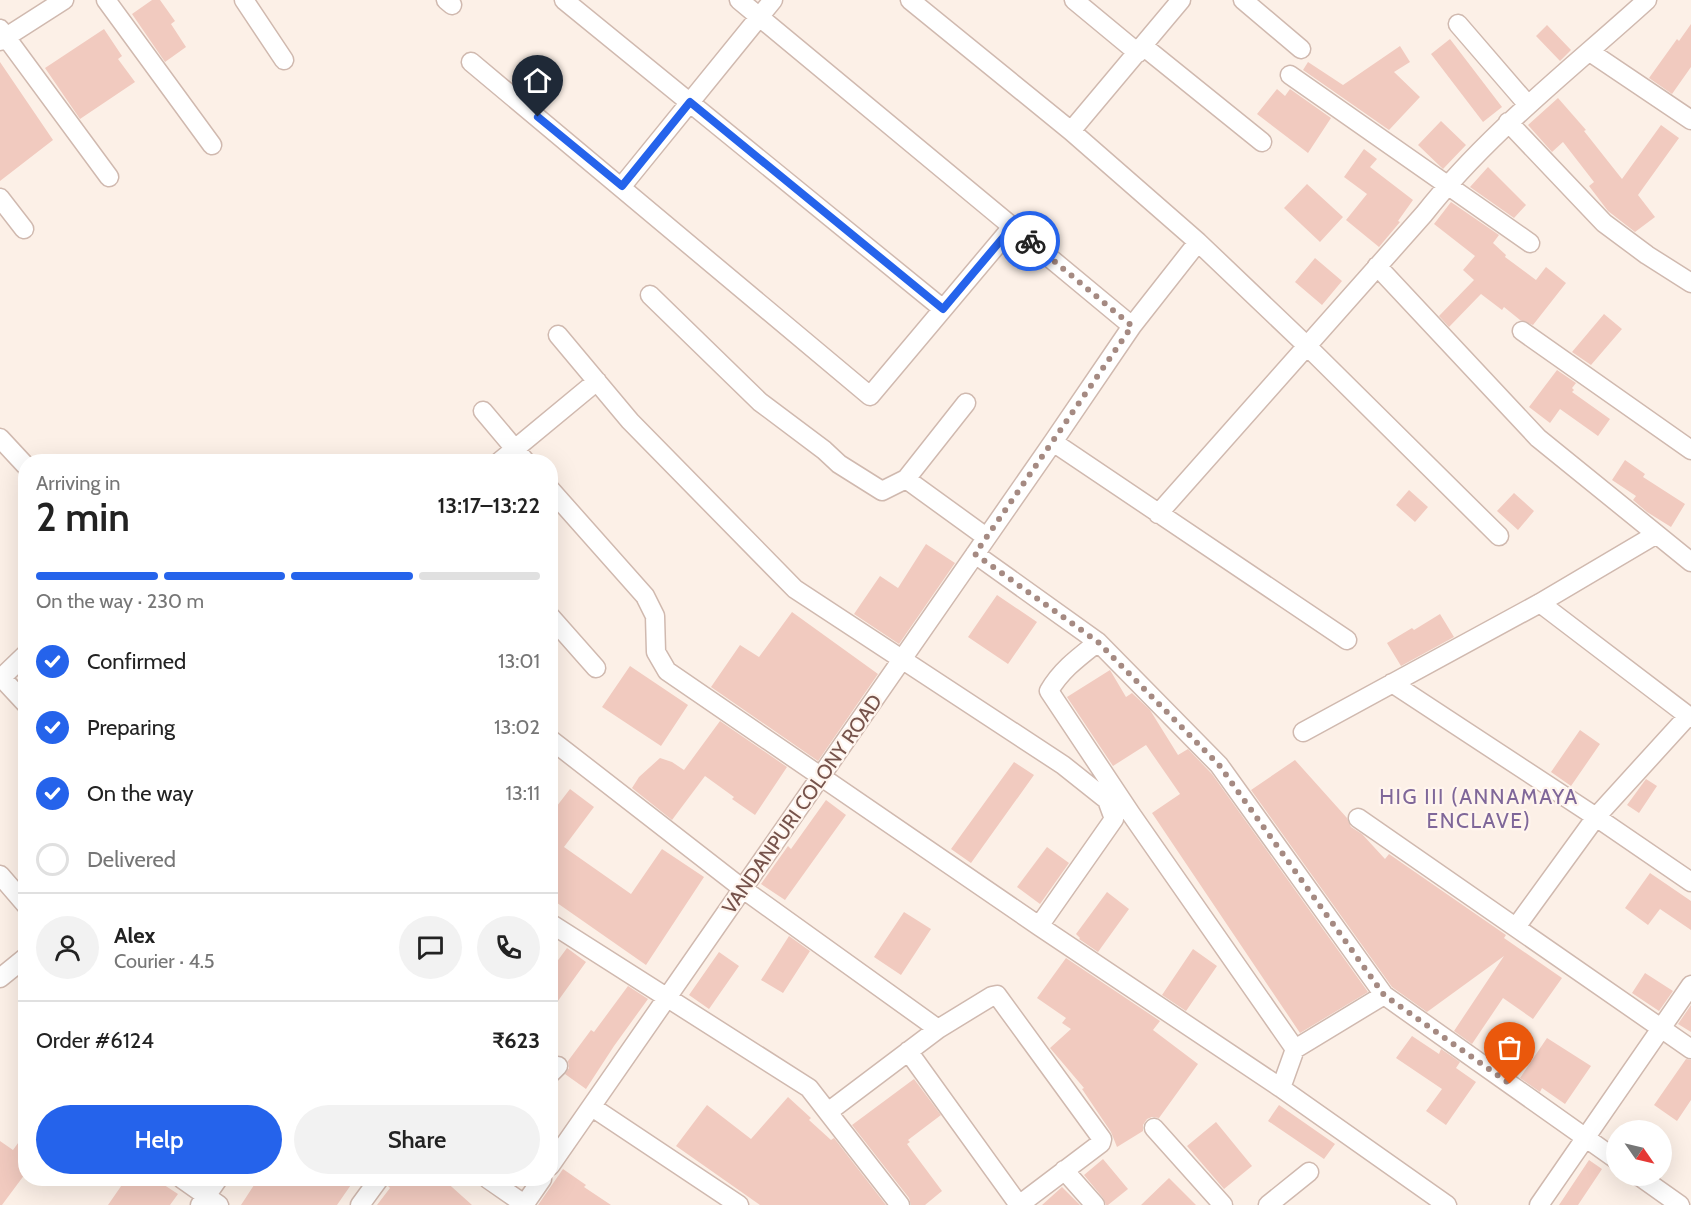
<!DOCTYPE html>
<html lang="en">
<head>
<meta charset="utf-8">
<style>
  body { margin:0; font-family:Cabin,sans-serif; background:#f2f2f2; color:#222; height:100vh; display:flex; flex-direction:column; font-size:22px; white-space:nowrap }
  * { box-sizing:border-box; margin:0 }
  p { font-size:20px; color:#767676 }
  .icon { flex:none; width:33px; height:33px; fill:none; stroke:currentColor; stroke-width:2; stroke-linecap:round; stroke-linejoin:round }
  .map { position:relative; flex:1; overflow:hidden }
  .details { position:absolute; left:18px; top:454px; width:540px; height:732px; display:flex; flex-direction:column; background:#fff; border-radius:24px; box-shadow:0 6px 24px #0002 }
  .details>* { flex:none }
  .needle { width:39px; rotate:124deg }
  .tools { position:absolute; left:1606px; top:1120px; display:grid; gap:12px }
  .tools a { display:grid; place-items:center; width:66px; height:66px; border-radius:50%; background:#fff; box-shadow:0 6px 24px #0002; font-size:30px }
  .pin { position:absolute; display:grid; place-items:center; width:51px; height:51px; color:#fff; margin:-62px -26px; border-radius:50% 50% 50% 0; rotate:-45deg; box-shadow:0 0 6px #0007 }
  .pin .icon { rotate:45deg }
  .courier { position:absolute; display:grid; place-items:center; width:60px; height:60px; margin:-30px; border:4px solid #2563eb; border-radius:50%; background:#fff; color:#222; box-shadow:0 2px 8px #0007 }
  .head em { font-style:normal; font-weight:600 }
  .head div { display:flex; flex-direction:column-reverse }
  .head { display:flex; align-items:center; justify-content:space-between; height:102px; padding:0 18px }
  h1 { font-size:39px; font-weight:600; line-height:45px }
  .bar { display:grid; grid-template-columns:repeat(4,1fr); gap:9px 6px; align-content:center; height:72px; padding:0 18px }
  .bar i { height:8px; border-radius:4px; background:#e0e0e0 }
  .bar .on { background:#2563eb }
  .bar p { grid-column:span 4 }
  .line { display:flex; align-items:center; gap:15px; padding:0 18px; border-top:2px solid #e0e0e0 }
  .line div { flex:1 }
  .round { display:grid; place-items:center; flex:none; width:63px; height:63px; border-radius:32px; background:#f2f2f2 }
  ol { padding:0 18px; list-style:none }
  li { display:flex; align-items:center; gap:18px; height:66px }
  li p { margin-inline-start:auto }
  li .icon { padding:6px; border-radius:50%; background:#2563eb; color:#fff; stroke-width:4 }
  li:last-child { color:#767676 }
  li i { width:33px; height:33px; border:3px solid #e0e0e0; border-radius:50% }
  .action { display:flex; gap:12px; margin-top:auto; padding:12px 18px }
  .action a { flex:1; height:69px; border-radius:36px; background:#2563eb; color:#fff; font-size:24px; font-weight:600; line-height:69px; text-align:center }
  .action a+a { background:#f2f2f2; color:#222 }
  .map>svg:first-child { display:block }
  .building { fill:#f1cabf }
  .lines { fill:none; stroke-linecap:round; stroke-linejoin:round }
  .minor-casing { stroke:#d0b9af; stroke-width:21 }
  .minor { stroke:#fff; stroke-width:18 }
  .done { stroke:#a58a82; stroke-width:6; stroke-dasharray:0 10.8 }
  .route { stroke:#2563eb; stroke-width:8 }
  .labels { text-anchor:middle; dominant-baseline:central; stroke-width:4.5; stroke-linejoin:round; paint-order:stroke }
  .street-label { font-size:20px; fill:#76534b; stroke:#fff5ee }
  .neighbourhood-label { font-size:21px; letter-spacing:1.5px; fill:#7f6799; stroke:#fff5ee }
</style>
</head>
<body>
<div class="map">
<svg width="1691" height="1205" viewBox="0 0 1691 1205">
  <rect width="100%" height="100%" fill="#fcf0e7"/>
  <path class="building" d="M 152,0 L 160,0 L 175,21 L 171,24 L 186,47 L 165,62 L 132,14 Z
    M 1691,24 L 1691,67 L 1672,94 L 1649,78 L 1677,39 L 1679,41 Z
    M 1547,25 L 1571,50 L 1560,61 L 1536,36 Z
    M 104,29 L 122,56 L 118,59 L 135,82 L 80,119 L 45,68 Z
    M 1450,39 L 1502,107 L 1483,122 L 1431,54 Z
    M 1400,46 L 1410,62 L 1394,72 L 1420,97 L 1389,130 L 1303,70 L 1308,62 L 1343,85 Z
    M 0,62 L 53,140 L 0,181 Z
    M 1277,89 L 1285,96 L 1290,89 L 1331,118 L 1308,153 L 1257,114 Z
    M 1558,98 L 1586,130 L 1584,131 L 1622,179 L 1661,125 L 1679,138 L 1638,195 L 1655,217 L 1635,232 L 1608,211 L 1589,186 L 1594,182 L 1563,142 L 1552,152 L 1528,125 Z
    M 1441,121 L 1466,145 L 1443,169 L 1418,145 Z
    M 1364,149 L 1377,159 L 1370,167 L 1413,200 L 1398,221 L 1400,222 L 1379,247 L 1346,220 L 1367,194 L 1344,177 Z
    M 1488,167 L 1526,205 L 1514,218 L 1470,187 Z
    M 1307,184 L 1343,217 L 1320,242 L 1284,208 Z
    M 1451,202 L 1499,235 L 1493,243 L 1506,255 L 1505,257 L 1536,280 L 1546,267 L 1566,283 L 1533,325 L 1520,320 L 1504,307 L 1502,310 L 1481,294 L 1449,327 L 1439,316 L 1474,280 L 1463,270 L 1475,256 L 1434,224 Z
    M 1315,258 L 1342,281 L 1322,305 L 1295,282 Z
    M 1604,314 L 1622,329 L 1591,365 L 1572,352 Z
    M 1557,370 L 1576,383 L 1572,388 L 1574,390 L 1572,392 L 1610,419 L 1598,436 L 1560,409 L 1550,423 L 1529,407 Z
    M 1625,460 L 1645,474 L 1643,477 L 1685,504 L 1671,527 L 1647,512 L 1633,500 L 1636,496 L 1612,480 Z
    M 1409,490 L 1428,507 L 1415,522 L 1396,505 Z
    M 1514,493 L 1534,511 L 1518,530 L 1497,511 Z
    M 926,544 L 955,563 L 899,644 L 854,614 L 880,576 L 898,588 Z
    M 997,595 L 1037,622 L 1008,664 L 968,637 Z
    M 792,612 L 878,674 L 818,761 L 711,687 L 740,645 L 759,657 Z
    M 1440,614 L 1454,637 L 1401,666 L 1387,643 L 1412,628 L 1414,630 Z
    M 630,666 L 688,705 L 661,746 L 602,707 Z
    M 1110,670 L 1126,697 L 1132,693 L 1150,710 L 1178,755 L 1188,749 L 1212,774 L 1368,992 L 1300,1033 L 1152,813 L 1180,794 L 1146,745 L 1113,766 L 1067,697 Z
    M 720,721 L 787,767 L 755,815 L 732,799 L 734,797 L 705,776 L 672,820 L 632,788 L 639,777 L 660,758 L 672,762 L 684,770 Z
    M 1580,730 L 1600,744 L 1571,786 L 1551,772 Z
    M 1295,760 L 1347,818 L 1351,827 L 1362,834 L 1385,859 L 1389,854 L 1506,935 L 1504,938 L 1562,978 L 1533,1019 L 1503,998 L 1472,1044 L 1454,1031 L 1504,956 L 1427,1012 L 1392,987 L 1251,790 Z
    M 1014,762 L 1034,775 L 971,863 L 951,849 Z
    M 1646,779 L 1657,786 L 1639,813 L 1627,805 Z
    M 570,789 L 594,807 L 564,847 L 631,894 L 662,849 L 704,877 L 646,965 L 550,898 L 550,815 Z
    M 826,800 L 846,815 L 785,900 L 761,884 L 788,846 L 791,849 Z
    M 1047,847 L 1069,863 L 1040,904 L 1017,887 Z
    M 1650,873 L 1691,901 L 1691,930 L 1660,909 L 1648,925 L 1625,908 Z
    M 1107,892 L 1129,909 L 1098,952 L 1079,939 L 1080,938 L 1076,934 Z
    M 904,912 L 931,929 L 901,975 L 874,957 Z
    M 789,936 L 810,951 L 783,993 L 761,980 Z
    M 567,948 L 586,962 L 550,1012 L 550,971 Z
    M 1193,949 L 1217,966 L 1186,1011 L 1162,995 Z
    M 719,952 L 739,966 L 709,1009 L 689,995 Z
    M 1066,958 L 1160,1021 L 1153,1030 L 1198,1064 L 1159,1118 L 1152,1117 L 1147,1119 L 1143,1125 L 1143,1131 L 1117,1147 L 1111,1132 L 1082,1089 L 1084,1088 L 1050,1048 L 1071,1029 L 1062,1023 L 1066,1018 L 1037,998 Z
    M 1645,973 L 1673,991 L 1659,1011 L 1632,993 Z
    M 628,986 L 648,999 L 614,1046 L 586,1089 L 565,1074 L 569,1068 L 568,1061 L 591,1030 L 594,1032 Z
    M 1691,1005 L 1691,1032 L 1678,1024 Z
    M 1412,1036 L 1439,1054 L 1441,1049 L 1460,1062 L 1456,1068 L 1476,1082 L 1446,1125 L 1426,1111 L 1442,1089 L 1396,1058 Z
    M 1547,1038 L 1591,1066 L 1565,1104 L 1542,1088 L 1540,1092 L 1520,1078 Z
    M 1686,1059 L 1691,1060 L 1691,1100 L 1677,1121 L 1654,1105 Z
    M 914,1079 L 941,1115 L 908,1140 L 910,1142 L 907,1144 L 942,1191 L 925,1205 L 911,1205 L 909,1198 L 852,1125 Z
    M 788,1097 L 811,1118 L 809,1120 L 831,1140 L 834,1138 L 886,1205 L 760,1205 L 676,1146 L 707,1105 L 751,1139 Z
    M 1279,1105 L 1335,1144 L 1324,1159 L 1268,1121 Z
    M 1216,1122 L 1252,1166 L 1224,1189 L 1187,1146 Z
    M 26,1132 L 25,1174 L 2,1205 L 0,1205 L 0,1141 L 13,1150 Z
    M 1103,1159 L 1128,1189 L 1108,1205 L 1106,1205 L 1103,1198 L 1084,1175 Z
    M 1589,1160 L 1602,1169 L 1578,1205 L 1559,1205 Z
    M 563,1169 L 586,1185 L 584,1187 L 611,1205 L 538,1205 Z
    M 1169,1178 L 1196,1205 L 1141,1205 Z
    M 126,1179 L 155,1179 L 178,1194 L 170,1205 L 108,1205 Z
    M 258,1179 L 355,1179 L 337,1205 L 241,1205 Z
    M 390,1179 L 443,1179 L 472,1205 L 377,1205 L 390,1188 L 388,1186 Z
    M 1062,1187 L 1080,1205 L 1042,1205 Z"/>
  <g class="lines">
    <g class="minor-casing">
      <path id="minor" d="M 106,0 L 212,145
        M 244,0 L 284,60
        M 446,0 L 452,5
        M 564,0 L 943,309
        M 739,0 L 1132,326
        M 1074,0 L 1138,53
        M 1243,0 L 1301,49
        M 1458,24 L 1528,105
        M 0,29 L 109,177
        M 0,41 L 64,0
        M 1143,46 L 1262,142
        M 1590,52 L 1691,120
        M 471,62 L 870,396 L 1012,227
        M 1290,75 L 1530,243
        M 1508,122 L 1604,223 L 1647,255 L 1691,283
        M 1071,131 L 1181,0
        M 622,186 L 773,0
        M 0,198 L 24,229
        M 1198,242 L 1306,345 L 1499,536
        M 1377,266 L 1538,438 L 1691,562
        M 650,295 L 760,402 L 824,450 L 839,464 L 882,491 L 906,479 L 966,403
        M 1522,331 L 1691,450
        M 558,335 L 630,421 L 795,589 L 1063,765 L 1107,800 L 1114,819 L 1039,926
        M 483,411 L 526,462
        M 0,438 L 26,466
        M 1053,442 L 1347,640
        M 499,462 L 597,381
        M 906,479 L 986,537
        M 550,489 L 645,596 L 655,616 L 656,652 L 667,671 L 1039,926 L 1281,1088 L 1447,1205
        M 1158,514 L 1424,214 C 1488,133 1571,69 1647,0
        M 975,554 L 1098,642 L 1219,765 L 1384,995 L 1617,1160
        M 1540,603 L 1691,718
        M 550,616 L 596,668
        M 1098,642 C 1079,657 1061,670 1049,691 L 1131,814 L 1295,1049
        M 0,676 L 26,704
        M 0,679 L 26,654
        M 1392,683 L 1596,817 L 1691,882
        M 1303,732 L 1540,603 L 1655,535
        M 550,739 L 743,889 L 938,1029
        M 1358,818 L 1691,1049
        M 0,875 L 26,905
        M 550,923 L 809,1088 L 900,1205
        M 1516,927 L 1596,817 L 1688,716
        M 0,978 L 26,957
        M 908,1051 L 1019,1205
        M 550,1074 L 558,1066
        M 1281,1088 L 1295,1049 L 1384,995
        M 592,1107 L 739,1205
        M 828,1112 L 938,1029 L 992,996 L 997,995 L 1102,1139 L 1101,1143 L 1019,1205
        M 1154,1128 L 1223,1205
        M 550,1166 L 1053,442 L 1132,326 L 1198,242 L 1071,131 L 910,0
        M 1064,1170 L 1095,1205
        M 1639,1176 L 1680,1205
        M 182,1179 L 219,1205
        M 488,1179 L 524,1204
        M 200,1205 L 218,1179
        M 360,1205 L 379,1179
        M 524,1205 L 542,1179
        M 1268,1205 L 1309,1172
        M 1539,1205 L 1691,985"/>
    </g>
    <use href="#minor" class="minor"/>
  </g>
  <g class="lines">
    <path class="done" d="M 1030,241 L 1132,326 L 975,554 L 1098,642 L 1219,765 L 1384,995 L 1510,1084"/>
    <path class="route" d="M 538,117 L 622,186 L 690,102 L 943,309 L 1012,227 L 1030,241"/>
  </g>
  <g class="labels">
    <g class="street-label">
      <text transform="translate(802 804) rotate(-55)">VANDANPURI COLONY ROAD</text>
    </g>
    <g class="neighbourhood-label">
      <text x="1479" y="796">HIG III (ANNAMAYA<tspan x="1479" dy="24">ENCLAVE)</tspan></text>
    </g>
  </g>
</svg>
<div class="tools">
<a><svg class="needle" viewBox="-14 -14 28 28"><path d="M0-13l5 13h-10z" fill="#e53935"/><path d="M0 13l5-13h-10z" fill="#767676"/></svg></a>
</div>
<div class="pin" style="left:1510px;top:1084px;background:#ea580c"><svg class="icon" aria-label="bag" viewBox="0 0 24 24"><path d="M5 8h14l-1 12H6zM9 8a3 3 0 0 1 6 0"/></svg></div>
<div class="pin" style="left:538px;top:117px;background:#1f2937"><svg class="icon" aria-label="home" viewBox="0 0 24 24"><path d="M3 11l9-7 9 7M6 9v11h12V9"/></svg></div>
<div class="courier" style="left:1030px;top:241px"><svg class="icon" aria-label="bike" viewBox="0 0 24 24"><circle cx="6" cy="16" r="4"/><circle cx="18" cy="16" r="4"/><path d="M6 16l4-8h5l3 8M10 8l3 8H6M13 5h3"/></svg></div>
<section class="details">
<div class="head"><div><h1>2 min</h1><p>Arriving in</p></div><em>13:17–13:22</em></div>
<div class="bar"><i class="on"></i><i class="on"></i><i class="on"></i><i></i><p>On the way · 230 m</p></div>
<ol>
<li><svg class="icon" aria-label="check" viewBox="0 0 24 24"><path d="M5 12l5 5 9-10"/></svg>Confirmed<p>13:01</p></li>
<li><svg class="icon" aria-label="check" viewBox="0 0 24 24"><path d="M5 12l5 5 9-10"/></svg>Preparing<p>13:02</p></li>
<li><svg class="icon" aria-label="check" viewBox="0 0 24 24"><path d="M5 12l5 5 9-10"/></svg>On the way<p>13:11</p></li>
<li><i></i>Delivered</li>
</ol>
<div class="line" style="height:108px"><a class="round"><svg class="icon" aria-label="person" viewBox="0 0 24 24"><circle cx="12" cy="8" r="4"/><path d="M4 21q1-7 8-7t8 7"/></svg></a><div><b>Alex</b><p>Courier · 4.5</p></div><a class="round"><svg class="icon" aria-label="chat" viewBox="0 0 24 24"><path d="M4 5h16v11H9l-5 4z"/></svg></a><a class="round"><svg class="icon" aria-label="phone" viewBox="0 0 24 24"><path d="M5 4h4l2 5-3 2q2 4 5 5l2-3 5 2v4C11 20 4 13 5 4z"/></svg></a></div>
<div class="line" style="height:78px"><div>Order #6124</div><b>₹623</b></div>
<div class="action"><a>Help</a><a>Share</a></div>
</section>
</div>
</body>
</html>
